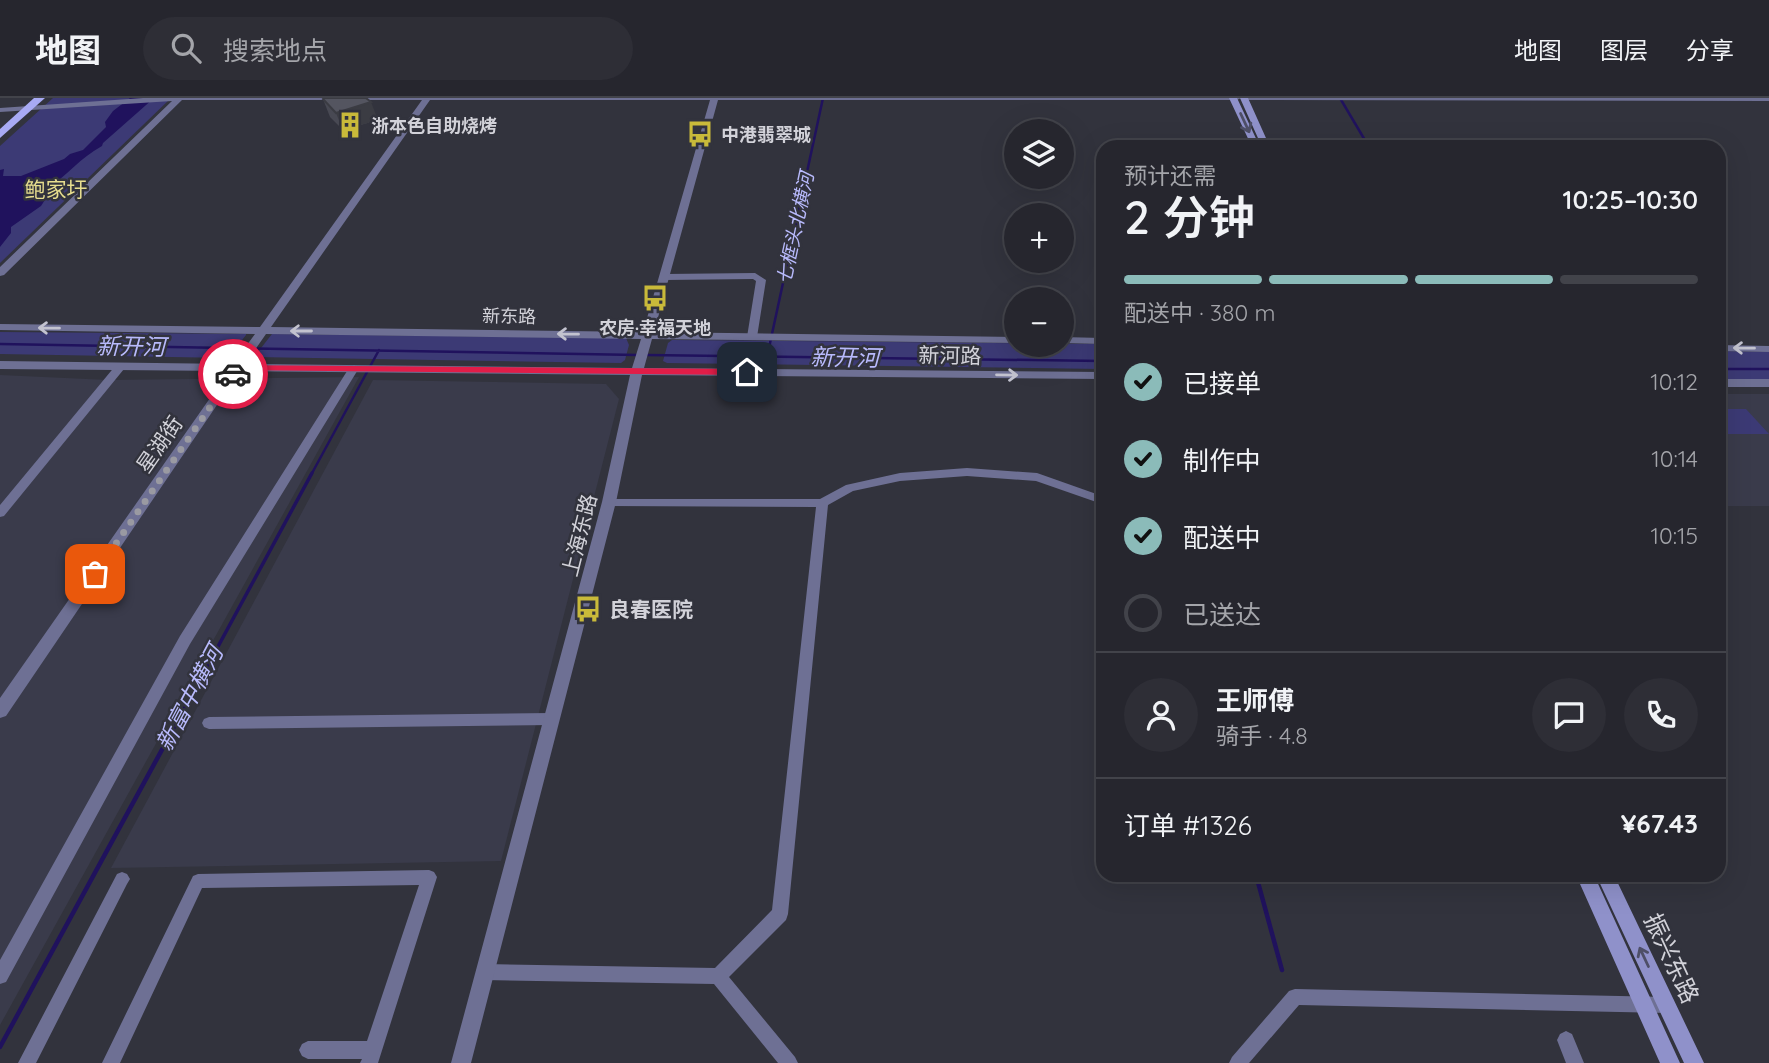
<!DOCTYPE html>
<html lang="zh">
<head>
<meta charset="utf-8">
<style>
  body { margin:0; font-family:Quicksand,"Noto Sans SC",sans-serif; background:#2e2e36; color:#f1f3f6; height:100vh; display:flex; flex-direction:column; font-size:26px; white-space:nowrap }
  * { box-sizing:border-box; margin:0 }
  p { font-size:23px; color:#a4a5aa }
  .icon { flex:none; width:38px; height:38px; fill:none; stroke:currentColor; stroke-width:2; stroke-linecap:round; stroke-linejoin:round }
  .map { position:relative; flex:1; overflow:hidden }
  .details { position:absolute; left:1096px; top:42px; width:630px; height:742px; display:flex; flex-direction:column; background:#26262e; border-radius:21px; box-shadow:0 7px 28px #0002,0 0 0 2px #42434a }
  .details>* { flex:none }
  .fabs { position:absolute; left:1004px; top:21px; display:grid; gap:14px }
  .fabs a { display:grid; place-items:center; width:70px; height:70px; border-radius:50%; background:#26262e; box-shadow:0 7px 28px #0002,0 0 0 2px #42434a; font-size:35px }
  .pin { position:absolute; display:grid; place-items:center; width:60px; height:60px; color:#fff; margin:-30px; border-radius:14px; box-shadow:0 4px 10px #0006 }
  .courier { position:absolute; display:grid; place-items:center; width:70px; height:70px; margin:-35px; border:5px solid #e11d48; border-radius:50%; background:#fff; color:#222; box-shadow:0 2px 9px #0007 }
  .headline em { font-style:normal; font-weight:600 }
  .headline div { display:flex; flex-direction:column-reverse }
  .headline { display:flex; align-items:center; justify-content:space-between; height:119px; padding:0 28px }
  h1 { font-size:46px; font-weight:600; line-height:52px }
  .bar { display:grid; grid-template-columns:repeat(4,1fr); gap:10px 7px; align-content:center; height:84px; padding:0 28px }
  .bar i { height:9px; border-radius:5px; background:#42434a }
  .bar .current { background:#8bbbb9 }
  .bar p { grid-column:span 4 }
  .line { display:flex; align-items:center; gap:18px; padding:0 28px; border-top:2px solid #42434a }
  .line div { flex:1 }
  .round { display:grid; place-items:center; flex:none; width:74px; height:74px; border-radius:37px; background:#2e2e36 }
  ol { padding:0 28px; list-style:none }
  li { display:flex; align-items:center; gap:21px; height:77px }
  li p { margin-inline-start:auto }
  li .icon { padding:7px; border-radius:50%; background:#8bbbb9; color:#111; stroke-width:4 }
  li:last-child { color:#a4a5aa }
  li i { width:38px; height:38px; border:4px solid #42434a; border-radius:50% }
  header { display:flex; align-items:center; gap:42px; box-sizing:border-box; height:98px; padding:0 35px; background:#26262e; border-bottom:2px solid #42434a }
  header strong { font-size:33px }
  nav { display:flex; gap:38px; margin-inline-start:auto; font-size:24px }
  .search { width:490px; height:63px; background:#2e2e36; display:flex; align-items:center; gap:18px; box-sizing:border-box; padding:0 24px; border-radius:38px; color:#a4a5aa; font-size:26px }
  .map>svg:first-child { display:block }
  .built { fill:#3a3b4b }
  .green { fill:#3c3a75 }
  .water { fill:#20125d }
  .lines { fill:none; stroke-linecap:round; stroke-linejoin:round }
  .stream-far2 { stroke:#20125d; stroke-width:2.5 }
  .stream-far1 { stroke:#20125d; stroke-width:3.5 }
  .stream { stroke:#20125d; stroke-width:4.5 }
  .minor { fill:#6e7094; fill-rule:evenodd }
  .tertiary { fill:#6e7094; fill-rule:evenodd }
  .secondary { fill:#8f91ca; fill-rule:evenodd }
  .primary { fill:#a8aaf4; fill-rule:evenodd }
  .wall { fill:#484953 }
  .shaded-wall { fill:#3b3c43 }
  .building { fill:#545560; stroke:#3b3c43; stroke-width:2 }
  .oneway { stroke:#4e4f67 }
  .oneway2 { stroke:#c3c3cf }
  .route { fill:#e11d48 }
  .done { stroke:#9a9aa2; stroke-width:7; stroke-dasharray:0 12.6 }
  .labels { text-anchor:middle; dominant-baseline:central; stroke-width:5; stroke-linejoin:round; paint-order:stroke }
  .far-poi-label { font-size:18px; font-weight:bold; fill:#d2d2d9; stroke:#32333d; text-anchor:start }
  .far-street-label { font-size:18px; fill:#d2d2d9; stroke:#32333d }
  .far-water-label { font-size:19px; font-style:italic; fill:#b8bafc; stroke:#32333d }
  .far-quarter-label { font-size:21px; fill:#e7de8f; stroke:#32333d }
  .street-label { font-size:21px; fill:#d2d2d9; stroke:#32333d }
  .poi-label { font-size:21px; font-weight:bold; fill:#d2d2d9; stroke:#32333d; text-anchor:start }
  .water-label { font-size:23px; font-style:italic; fill:#b8bafc; stroke:#32333d }
  .near-street-label { font-size:24px; fill:#d2d2d9; stroke:#32333d }
</style>
</head>
<body>
<header>
<strong>地图</strong>
<div class="search"><svg class="icon" aria-label="search" viewBox="0 0 24 24"><circle cx="10" cy="10" r="6"/><path d="M15 15l6 6"/></svg>搜索地点</div>
<nav><a>地图</a><a>图层</a><a>分享</a></nav>
</header>
<div class="map">
<svg width="1769" height="965" viewBox="0 0 1769 965">
  <rect width="100%" height="100%" fill="#32333d"/>
  <path class="built" d="M 0,277 L 108,282 L 359,279 L 0,927 Z
    M 373,282 L 606,286 L 619,301 L 501,763 L 111,770 Z
    M 1718,296 L 1769,296 L 1769,408 L 1719,408 Z"/>
  <path class="green" d="M 53,0 L 171,0 L 0,165 L 0,48 Z
    M 0,234 L 246,236 L 246,237 L 228,260 L 0,256 Z
    M 272,236 L 626,240 L 629,247 L 625,262 L 621,265 L 254,259 Z
    M 672,242 L 1102,246 L 1102,271 L 667,265 L 663,263 L 668,245 Z
    M 1718,253 L 1769,254 L 1769,281 L 1719,281 Z
    M 1719,311 L 1746,311 L 1769,336 L 1719,336 Z"/>
  <path class="water" d="M 130,0 L 154,0 L 103,45 L 102,48 C 80,60 69,76 48,90 L 50,94 L 41,108 L 11,129 L 11,135 L 0,149 L 0,72 L 4,71 L 3,78 L 21,78 L 64,61 L 70,56 L 83,52 L 106,29 L 105,24 L 113,13 Z"/>
  <g class="lines">
    <path class="stream-far2" d="M 1340,0 L 1369,49
      M 0,246 L 638,257
      M 646,257 L 1102,263
      M 767,259 L 823,0
      M 1718,271 L 1769,271
      M 311,377 L 379,252"/>
    <path class="stream-far1" d="M 169,639 L 312,375"/>
    <path class="stream" d="M 1256,777 L 1282,872
      M 0,949 L 170,637"/>
    <path class="minor" d="M 755,175 L 766,182 L 757,239 L 752,242 L 747,239 L 756,183 L 753,181 L 665,182 L 660,179 L 665,176 Z
      M 120,266 L 125,269 L 124,271 L 4,418 L 0,419 L 0,407 L 116,267 Z
      M 354,267 L 359,270 L 190,546 L 6,884 L 0,886 L 0,862 L 180,538 L 349,270 Z
      M 967,370 L 1037,375 L 1102,398 L 1102,406 L 1036,383 L 967,378 L 900,383 L 853,393 L 828,407 L 788,816 L 786,822 L 729,879 L 795,959 L 798,965 L 778,965 L 714,886 L 484,882 L 478,880 L 476,874 L 478,868 L 484,866 L 715,870 L 772,812 L 816,409 L 609,408 L 605,407 L 603,404 L 605,401 L 820,401 L 846,387 L 900,375 Z
      M 551,615 L 556,617 L 558,621 L 556,625 L 551,627 L 209,631 L 204,629 L 202,625 L 204,621 L 209,619 Z
      M 429,772 L 434,774 L 437,779 L 378,965 L 360,965 L 362,961 L 308,961 L 302,958 L 299,952 L 302,946 L 308,943 L 367,943 L 419,787 L 202,790 L 120,965 L 102,965 L 193,778 L 198,776 Z
      M 122,774 L 127,776 L 130,781 L 127,786 L 36,965 L 18,965 L 117,776 Z
      M 1295,891 L 1667,899 L 1673,901 L 1675,907 L 1673,913 L 1667,915 L 1299,907 L 1249,965 L 1229,965 L 1232,959 L 1289,893 Z
      M 1566,933 L 1572,936 L 1584,965 L 1566,965 L 1557,942 L 1560,936 Z"/>
    <path class="tertiary" d="M 143,0 L 1241,0 L 1237,2 L 718,2 L 654,234 L 1017,239 L 1017,245 L 652,241 L 644,270 L 1102,274 L 1102,281 L 642,277 L 616,404 L 471,965 L 451,965 L 602,404 L 630,277 L 240,273 L 6,618 L 0,620 L 0,600 L 229,273 L 0,271 L 0,263 L 233,266 L 255,236 L 0,232 L 0,226 L 260,229 L 422,2 L 182,2 L 4,177 L 0,178 L 0,169 L 172,3 L 0,14 L 0,10 ZM 430,2 L 710,2 L 643,234 L 271,229 ZM 266,236 L 641,241 L 632,270 L 245,266 Z
      M 1242,0 L 1769,0 L 1769,3 L 1246,2 Z
      M 1062,239 L 1102,240 L 1102,246 L 1062,245 Z
      M 1718,247 L 1769,248 L 1769,254 L 1718,253 Z
      M 1718,281 L 1769,281 L 1769,289 L 1718,289 Z"/>
    <path class="secondary" d="M 1229,0 L 1237,0 L 1260,49 L 1252,49 Z
      M 1240,0 L 1248,0 L 1270,49 L 1262,49 Z
      M 1576,777 L 1594,777 L 1680,965 L 1660,965 Z
      M 1596,777 L 1614,777 L 1704,965 L 1684,965 Z"/>
    <path class="primary" d="M 34,0 L 45,0 L 0,40 L 0,31 Z"/>
  </g>
  <path class="wall" d="M 323,1 L 378,22 L 343,32 L 330,19 Z"/>
  <path class="shaded-wall" d="M 371,4 L 378,22 L 343,32 L 336,15 Z"/>
  <path class="building" d="M 324,0 L 366,0 L 371,4 L 336,15 L 323,1 Z"/>
  <defs><path id="oneway-shaft" d="M-6 0H5M1.5-3L5.5 0L1.5 3" fill="none" stroke-width="1.6" stroke-linecap="round" stroke-linejoin="round" transform="scale(1.75)"/></defs>
  <g class="oneway">
    <use href="#oneway-shaft" transform="translate(1245 25) rotate(65)"/>
    <use href="#oneway-shaft" transform="translate(1644 859) rotate(-115)"/>
  </g>
  <g class="oneway2">
    <use href="#oneway-shaft" transform="translate(49 230) rotate(-179)"/>
    <use href="#oneway-shaft" transform="translate(301 233) rotate(180)"/>
    <use href="#oneway-shaft" transform="translate(568 236) rotate(-179)"/>
    <use href="#oneway-shaft" transform="translate(1744 250) rotate(-179)"/>
    <use href="#oneway-shaft" transform="translate(1007 277) rotate(1)"/>
  </g>
  <path class="route" d="M 233,267 L 747,271 L 751,274 L 747,277 L 239,272 L 233,278 L 228,276 Z"/>
  <g class="lines">
    <path class="done" d="M 95,476 L 233,276"/>
  </g>
  <defs>
    <g id="building-bare" transform="scale(2.1)"><path d="M-4-6H4V6H1V3H-1V6H-4ZM-2.5-4.3h1.7v1.8h-1.7ZM.8-4.3h1.7v1.8H.8ZM-2.5-1h1.7V.8h-1.7ZM.8-1h1.7V.8H.8Z" fill="#c9ba3a" stroke="#32333d" stroke-width="2.5" paint-order="stroke"/></g>
    <g id="bus-bare" transform="scale(2.1)"><path d="M-5-6H5V4H4V6H2V4H-2V6H-4V4H-5ZM-3.5-4V0h7V-4ZM-3.5 1.2v1.5H-2V1.2ZM2 1.2v1.5H3.5V1.2Z" fill="#c9ba3a" stroke="#32333d" stroke-width="2.5" paint-order="stroke"/></g>
  </defs>
  <g fill-rule="evenodd">
    <use href="#building-bare" x="350" y="27"/>
    <use href="#bus-bare" x="700" y="36"/>
    <use href="#bus-bare" x="655" y="200"/>
    <use href="#bus-bare" x="588" y="511"/>
  </g>
  <g class="labels">
    <g class="far-poi-label">
      <text x="371" y="27">浙本色自助烧烤</text>
      <text x="721" y="36">中港翡翠城</text>
      <text x="655" y="229" text-anchor="middle">农房·幸福天地</text>
    </g>
    <g class="far-street-label">
      <text transform="translate(509 218) rotate(1)">新东路</text>
    </g>
    <g class="far-water-label">
      <text transform="translate(795 130) rotate(-78)">七框头北横河</text>
    </g>
    <g class="far-quarter-label">
      <text x="56" y="91">鲍家圩</text>
    </g>
    <g class="street-label">
      <text transform="translate(950 257) rotate(1)">新河路</text>
      <text transform="translate(159 346) rotate(-55)">星湖街</text>
      <text transform="translate(579 437) rotate(-76)">上海东路</text>
    </g>
    <g class="poi-label">
      <text x="609" y="511">良春医院</text>
    </g>
    <g class="water-label">
      <text transform="translate(131 248) rotate(1)">新开河</text>
      <text transform="translate(845 259) rotate(1)">新开河</text>
      <text transform="translate(189 600) rotate(-62)">新富中横河</text>
    </g>
    <g class="near-street-label">
      <text transform="translate(1672 860) rotate(65)">振兴东路</text>
    </g>
  </g>
</svg>
<div class="fabs">
<a><svg class="icon" aria-label="layers" viewBox="0 0 24 24"><path d="M12 4l9 5-9 5-9-5zM3 14l9 5 9-5"/></svg></a>
<a>+</a>
<a>−</a>
</div>
<div class="pin" style="left:95px;top:476px;background:#ea580c"><svg class="icon" aria-label="bag" viewBox="0 0 24 24"><path d="M5 8h14l-1 12H6zM9 8a3 3 0 0 1 6 0"/></svg></div>
<div class="pin" style="left:747px;top:274px;background:#1f2937"><svg class="icon" aria-label="home" viewBox="0 0 24 24"><path d="M3 11l9-7 9 7M6 9v11h12V9"/></svg></div>
<div class="courier" style="left:233px;top:276px"><svg class="icon" aria-label="car" viewBox="0 0 24 24"><path d="M5 17H2v-5l4-1 3-4h7l3 4 3 1v5h-3M9 17h6M6 11h13"/><circle cx="7" cy="17" r="2"/><circle cx="17" cy="17" r="2"/></svg></div>
<section class="details">
<div class="headline"><div><h1>2 分钟</h1><p>预计还需</p></div><em>10:25–10:30</em></div>
<div class="bar"><i class="current"></i><i class="current"></i><i class="current"></i><i></i><p>配送中 · 380 m</p></div>
<ol>
<li><svg class="icon" aria-label="check" viewBox="0 0 24 24"><path d="M5 12l5 5 9-10"/></svg>已接单<p>10:12</p></li>
<li><svg class="icon" aria-label="check" viewBox="0 0 24 24"><path d="M5 12l5 5 9-10"/></svg>制作中<p>10:14</p></li>
<li><svg class="icon" aria-label="check" viewBox="0 0 24 24"><path d="M5 12l5 5 9-10"/></svg>配送中<p>10:15</p></li>
<li><i></i>已送达</li>
</ol>
<div class="line" style="height:126px"><a class="round"><svg class="icon" aria-label="person" viewBox="0 0 24 24"><circle cx="12" cy="8" r="4"/><path d="M4 21q1-7 8-7t8 7"/></svg></a><div><b>王师傅</b><p>骑手 · 4.8</p></div><a class="round"><svg class="icon" aria-label="chat" viewBox="0 0 24 24"><path d="M4 5h16v11H9l-5 4z"/></svg></a><a class="round"><svg class="icon" aria-label="phone" viewBox="0 0 24 24"><path d="M5 4h4l2 5-3 2q2 4 5 5l2-3 5 2v4C11 20 4 13 5 4z"/></svg></a></div>
<div class="line" style="height:91px"><div>订单 #1326</div><b>¥67.43</b></div>
</section>
</div>
</body>
</html>
